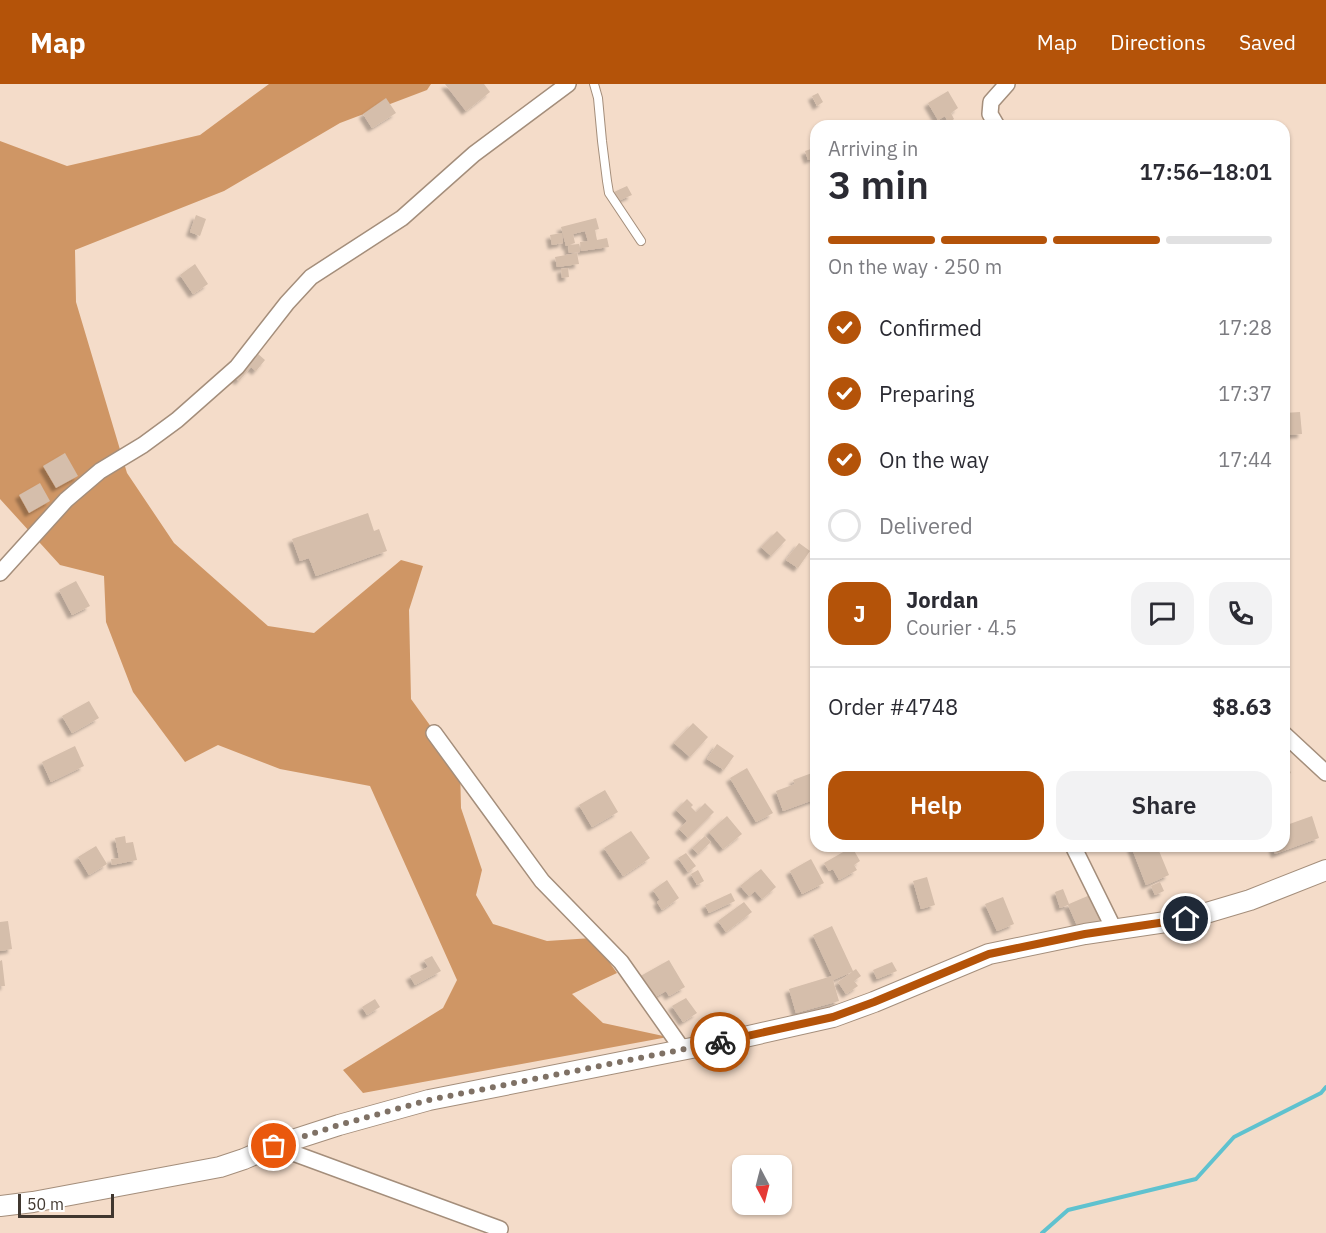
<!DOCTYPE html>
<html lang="en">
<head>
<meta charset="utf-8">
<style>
  body { margin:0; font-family:"IBM Plex Sans",sans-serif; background:#f2f2f3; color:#2b2b33; height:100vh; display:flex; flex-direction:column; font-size:22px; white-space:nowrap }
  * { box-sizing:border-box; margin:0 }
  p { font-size:20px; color:#7c7c81 }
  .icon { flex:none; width:33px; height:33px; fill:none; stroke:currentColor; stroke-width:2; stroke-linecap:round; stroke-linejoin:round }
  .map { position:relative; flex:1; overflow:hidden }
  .drawer { position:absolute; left:810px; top:36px; width:480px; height:732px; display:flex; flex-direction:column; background:#fff; border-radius:18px; box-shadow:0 2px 4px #0004 }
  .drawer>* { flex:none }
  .needle { width:39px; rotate:173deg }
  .buttons { position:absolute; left:732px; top:1071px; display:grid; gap:12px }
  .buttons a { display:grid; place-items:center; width:60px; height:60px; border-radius:12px; background:#fff; box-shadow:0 2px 4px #0004; font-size:30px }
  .scale { position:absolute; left:18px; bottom:15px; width:96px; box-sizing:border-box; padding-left:6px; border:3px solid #40372f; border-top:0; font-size:16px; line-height:21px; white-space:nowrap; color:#40372f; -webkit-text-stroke:4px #fff; paint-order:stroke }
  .pin { position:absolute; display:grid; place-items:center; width:51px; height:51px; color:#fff; margin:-26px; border:3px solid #fff; border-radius:50%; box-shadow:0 2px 6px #0007 }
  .courier { position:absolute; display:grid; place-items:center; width:60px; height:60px; margin:-30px; border:4px solid #b45309; border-radius:50%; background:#fff; color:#222; box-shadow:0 2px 8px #0007 }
  .head em { font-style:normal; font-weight:600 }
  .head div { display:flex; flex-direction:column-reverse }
  .head { display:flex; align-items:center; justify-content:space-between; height:102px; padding:0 18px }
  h1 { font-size:39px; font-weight:600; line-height:45px }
  .bar { display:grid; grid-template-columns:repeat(4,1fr); gap:9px 6px; align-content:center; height:72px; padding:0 18px }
  .bar i { height:8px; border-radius:4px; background:#e1e1e2 }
  .bar .current { background:#b45309 }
  .bar p { grid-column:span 4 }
  .line { display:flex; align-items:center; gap:15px; padding:0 18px; border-top:2px solid #e1e1e2 }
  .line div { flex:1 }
  .round { display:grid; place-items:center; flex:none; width:63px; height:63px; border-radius:18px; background:#f2f2f3 }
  ol { padding:0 18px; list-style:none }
  li { display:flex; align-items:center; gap:18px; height:66px }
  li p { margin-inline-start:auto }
  li .icon { padding:6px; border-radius:50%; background:#b45309; color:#fff; stroke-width:4 }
  li:last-child { color:#7c7c81 }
  li i { width:33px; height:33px; border:3px solid #e1e1e2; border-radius:50% }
  .primary-button { display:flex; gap:12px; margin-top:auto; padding:12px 18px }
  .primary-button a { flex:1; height:69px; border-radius:18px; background:#b45309; color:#fff; font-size:24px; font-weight:600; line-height:69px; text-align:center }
  .primary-button a+a { background:#f2f2f3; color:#2b2b33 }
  header { display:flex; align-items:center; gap:36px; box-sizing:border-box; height:84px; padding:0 30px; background:#b45309; color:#fff }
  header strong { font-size:28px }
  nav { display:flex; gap:33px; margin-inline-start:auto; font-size:21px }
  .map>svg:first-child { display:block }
  .forest { fill:#cf9665 }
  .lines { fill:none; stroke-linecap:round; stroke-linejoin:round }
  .stream { stroke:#5fc2cf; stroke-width:4 }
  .building { fill:#d5beab; filter:url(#shadow) }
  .service-casing { stroke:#a48e7b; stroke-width:10 }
  .minor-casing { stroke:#a48e7b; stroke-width:18 }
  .tertiary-casing { stroke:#a48e7b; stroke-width:22 }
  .service { stroke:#fff; stroke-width:8 }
  .minor { stroke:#fff; stroke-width:15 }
  .tertiary { stroke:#fff; stroke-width:20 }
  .done { stroke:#7f7165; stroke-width:6; stroke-dasharray:0 10.8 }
  .route { stroke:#b45309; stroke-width:8 }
</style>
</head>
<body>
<header>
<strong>Map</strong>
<nav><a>Map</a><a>Directions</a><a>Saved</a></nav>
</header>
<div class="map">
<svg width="1326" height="1149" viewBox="0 0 1326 1149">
  <defs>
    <filter id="shadow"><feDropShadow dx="-4" dy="4" stdDeviation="1.5" flood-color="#0004"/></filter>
  </defs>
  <rect width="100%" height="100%" fill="#f4dcc9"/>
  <path class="forest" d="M 269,0 L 431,0 L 427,6 L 340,39 L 224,107 L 75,166 L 76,218 L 127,389 L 174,459 L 268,542 L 314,549 L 401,476 L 423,482 L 409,526 L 411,615 L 460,683 L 461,724 L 482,786 L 476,811 L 493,840 L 547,857 L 592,854 L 617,889 L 572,910 L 603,939 L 668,953 L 363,1009 L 343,986 L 443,924 L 457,896 L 370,702 L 280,685 L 218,661 L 185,678 L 133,608 L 106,538 L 104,492 L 60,481 L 0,415 L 0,57 L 67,82 L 200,51 Z"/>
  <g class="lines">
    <path class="stream" d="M 1042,1149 L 1068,1126 L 1196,1095 L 1234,1053 L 1321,1009 L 1326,1003"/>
  </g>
  <path class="building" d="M 445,0 L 484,0 L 490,8 L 466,27 Z
    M 948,7 L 958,24 L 951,29 L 954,35 L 949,39 L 945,32 L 938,36 L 928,19 Z
    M 818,9 L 823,18 L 817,22 L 812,12 Z
    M 386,14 L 396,29 L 372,44 L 363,30 Z
    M 814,64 L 816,73 L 808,76 L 805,67 Z
    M 627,102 L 632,111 L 618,117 L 614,108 Z
    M 196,131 L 206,135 L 200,152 L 190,148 Z
    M 596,134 L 599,145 L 595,146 L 597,156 L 607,154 L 609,163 L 581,167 L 580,158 L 588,157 L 585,147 L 573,150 L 575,159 L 566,162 L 561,143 Z
    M 562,149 L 563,159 L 552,161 L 550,151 Z
    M 579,160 L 580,168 L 569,169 L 568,161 Z
    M 577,169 L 579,180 L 557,183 L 555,173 Z
    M 195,180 L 208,200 L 193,210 L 180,191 Z
    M 568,184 L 569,193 L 562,194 L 561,185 Z
    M 251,264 L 265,276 L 256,287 L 251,283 L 239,297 L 230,290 Z
    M 1300,328 L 1302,350 L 1284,351 L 1284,329 Z
    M 65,369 L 78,392 L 56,404 L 43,382 Z
    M 40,399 L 50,417 L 29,429 L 19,411 Z
    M 368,429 L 374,447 L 379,445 L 387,467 L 316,492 L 309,474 L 300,477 L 292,455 Z
    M 777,447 L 786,456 L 771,472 L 761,463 Z
    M 799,459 L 810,467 L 798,484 L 786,476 Z
    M 76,497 L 90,522 L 72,531 L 59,506 Z
    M 89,617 L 99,634 L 72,649 L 62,632 Z
    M 693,639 L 708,653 L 690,673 L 674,659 Z
    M 717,660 L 734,672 L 724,686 L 707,675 Z
    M 75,662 L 84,682 L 51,698 L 42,678 Z
    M 1284,672 L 1291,689 L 1284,692 Z
    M 747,684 L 773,729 L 756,738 L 730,694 Z
    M 812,689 L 816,700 L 816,715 L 783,727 L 776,707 L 795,700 L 793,696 Z
    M 605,706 L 618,728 L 592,743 L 579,721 Z
    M 687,715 L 693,721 L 691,723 L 696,728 L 705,719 L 714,728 L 688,754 L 679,745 L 687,737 L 676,726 Z
    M 727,732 L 742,750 L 723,765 L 709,748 Z
    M 1312,732 L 1319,754 L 1275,770 L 1273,762 L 1284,762 L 1284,742 Z
    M 631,747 L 650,774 L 623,792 L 604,764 Z
    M 125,752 L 126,759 L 133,758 L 137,776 L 112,781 L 111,775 L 119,774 L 115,754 Z
    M 705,752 L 711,758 L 698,770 L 692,764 Z
    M 96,762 L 107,780 L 89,791 L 78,773 Z
    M 1131,762 L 1157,762 L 1169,791 L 1146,801 Z
    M 852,763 L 860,777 L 854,781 L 857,786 L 839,796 L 833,785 L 829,787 L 824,779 Z
    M 686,769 L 696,782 L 688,788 L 678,774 Z
    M 811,775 L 824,799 L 802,810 L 790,787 Z
    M 761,785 L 776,803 L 762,815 L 755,807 L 749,812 L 740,802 Z
    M 698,786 L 704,797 L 697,801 L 691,790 Z
    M 927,793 L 935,821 L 921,825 L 913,797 Z
    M 667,796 L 679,814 L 662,826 L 657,818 L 660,816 L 653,806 Z
    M 1160,798 L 1164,807 L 1155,811 L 1151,802 Z
    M 1063,805 L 1069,820 L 1090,811 L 1101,836 L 1079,846 L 1068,821 L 1060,824 L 1055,808 Z
    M 731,809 L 735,817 L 709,829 L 705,821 Z
    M 1003,813 L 1014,840 L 997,847 L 985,820 Z
    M 744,818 L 752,828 L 726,848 L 718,837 Z
    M 8,837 L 12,865 L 0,867 L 0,838 Z
    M 832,842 L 853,887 L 856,885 L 861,892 L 854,897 L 858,902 L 846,910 L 838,898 L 852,888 L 833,896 L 839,917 L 796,929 L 789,905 L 832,892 L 813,851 Z
    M 432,872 L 441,887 L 415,901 L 410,892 L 428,883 L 424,876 Z
    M 2,876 L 5,902 L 0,902 L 0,877 Z
    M 669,876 L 685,903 L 669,912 L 666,907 L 650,916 L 637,894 Z
    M 892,878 L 897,887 L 877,895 L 873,886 Z
    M 686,914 L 697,929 L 683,938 L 672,922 Z
    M 375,915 L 380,923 L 367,931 L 362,923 Z"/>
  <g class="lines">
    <g class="service-casing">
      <path id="service" d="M 594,0 L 598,14 L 602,57 L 607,97 L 609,109 L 641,157"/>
    </g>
    <g class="minor-casing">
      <path id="minor" d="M 997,42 L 990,30 L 991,18 L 1007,0
        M 0,489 L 66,416 L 100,387 L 143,361 L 177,336 L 237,283 L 287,219 L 311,193 L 402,134 L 474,70 L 568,0
        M 434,649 L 542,797 L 621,878 L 683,966
        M 1284,650 L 1326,689
        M 1073,762 L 1114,845
        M 274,1062 L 500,1145"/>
    </g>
    <g class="tertiary-casing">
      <path id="tertiary" d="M 0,1122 L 33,1118 L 220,1083 L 244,1075 L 274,1062 L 339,1041 L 429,1016 L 727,957 L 833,933 L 874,918 L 989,870 L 1085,850 L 1186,835 L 1250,816 L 1326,786"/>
    </g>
    <use href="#service" class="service"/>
    <use href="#minor" class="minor"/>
    <use href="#tertiary" class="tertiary"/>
  </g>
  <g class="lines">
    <path class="done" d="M 274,1062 L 339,1041 L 429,1016 L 720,958"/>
    <path class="route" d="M 720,958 L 833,933 L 874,918 L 989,870 L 1085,850 L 1186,835"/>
  </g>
</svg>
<div class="buttons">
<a><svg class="needle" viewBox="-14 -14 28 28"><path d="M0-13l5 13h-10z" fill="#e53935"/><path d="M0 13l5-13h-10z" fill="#7c7c81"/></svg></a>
</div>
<div class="scale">50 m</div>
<div class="pin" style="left:274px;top:1062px;background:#ea580c"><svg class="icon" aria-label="bag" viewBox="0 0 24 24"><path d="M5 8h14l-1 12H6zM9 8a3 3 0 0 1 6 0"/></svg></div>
<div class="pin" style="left:1186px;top:835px;background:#1f2937"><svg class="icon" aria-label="home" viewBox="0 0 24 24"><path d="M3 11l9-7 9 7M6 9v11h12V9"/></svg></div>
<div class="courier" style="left:720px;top:958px"><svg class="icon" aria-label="bike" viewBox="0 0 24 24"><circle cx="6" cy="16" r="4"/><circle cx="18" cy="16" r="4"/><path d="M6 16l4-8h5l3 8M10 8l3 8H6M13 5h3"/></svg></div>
<section class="drawer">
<div class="head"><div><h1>3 min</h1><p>Arriving in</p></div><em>17:56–18:01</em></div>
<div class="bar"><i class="current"></i><i class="current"></i><i class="current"></i><i></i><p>On the way · 250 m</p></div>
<ol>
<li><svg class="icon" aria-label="check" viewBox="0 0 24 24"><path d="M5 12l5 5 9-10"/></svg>Confirmed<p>17:28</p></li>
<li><svg class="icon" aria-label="check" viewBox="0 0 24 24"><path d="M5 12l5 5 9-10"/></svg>Preparing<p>17:37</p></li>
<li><svg class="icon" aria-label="check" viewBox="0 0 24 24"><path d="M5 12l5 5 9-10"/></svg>On the way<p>17:44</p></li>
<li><i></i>Delivered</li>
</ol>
<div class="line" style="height:108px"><b class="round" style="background:#b45309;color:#fff">J</b><div><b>Jordan</b><p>Courier · 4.5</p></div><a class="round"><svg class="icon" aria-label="chat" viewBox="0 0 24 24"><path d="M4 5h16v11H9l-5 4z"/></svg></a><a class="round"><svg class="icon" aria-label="phone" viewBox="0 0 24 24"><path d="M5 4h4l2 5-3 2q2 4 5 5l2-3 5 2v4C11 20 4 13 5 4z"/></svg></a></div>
<div class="line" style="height:78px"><div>Order #4748</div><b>$8.63</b></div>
<div class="primary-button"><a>Help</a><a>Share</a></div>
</section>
</div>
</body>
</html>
